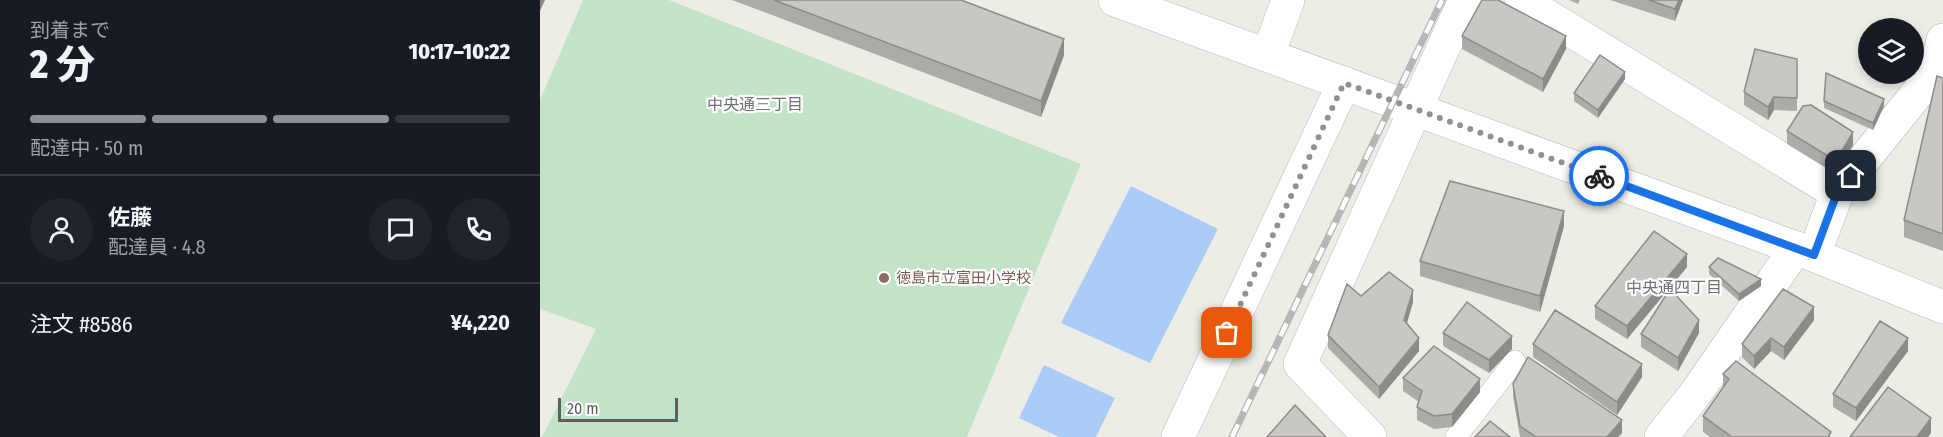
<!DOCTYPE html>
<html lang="ja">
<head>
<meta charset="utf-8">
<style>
  body { margin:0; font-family:"Fira Sans Condensed","Noto Sans JP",sans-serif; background:#20242c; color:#f1f3f6; height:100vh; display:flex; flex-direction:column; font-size:22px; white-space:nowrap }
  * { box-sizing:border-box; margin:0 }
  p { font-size:20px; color:#9ea1a6 }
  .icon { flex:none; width:33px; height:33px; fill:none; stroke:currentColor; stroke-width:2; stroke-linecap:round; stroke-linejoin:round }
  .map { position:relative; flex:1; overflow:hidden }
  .drawer { display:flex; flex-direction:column; background:#171b24; width:540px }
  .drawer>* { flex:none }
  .controls { position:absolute; left:1318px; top:18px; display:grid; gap:12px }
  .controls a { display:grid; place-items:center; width:66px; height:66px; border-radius:50%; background:#171b24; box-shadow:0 3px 9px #0003; font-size:30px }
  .scale { position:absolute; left:18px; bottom:15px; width:120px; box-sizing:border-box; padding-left:6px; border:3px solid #5d5f64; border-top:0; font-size:16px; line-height:21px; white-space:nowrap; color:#5d5f64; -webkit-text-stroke:4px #fff; paint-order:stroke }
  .pin { position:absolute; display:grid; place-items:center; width:51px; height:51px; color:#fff; margin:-26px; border-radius:12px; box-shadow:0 3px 9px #0006 }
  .courier { position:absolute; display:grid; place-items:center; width:60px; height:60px; margin:-30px; border:4px solid #1a73e8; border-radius:50%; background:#fff; color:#222; box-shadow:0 2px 8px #0007 }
  .headline em { font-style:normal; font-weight:800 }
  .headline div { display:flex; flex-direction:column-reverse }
  .headline { display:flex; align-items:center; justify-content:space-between; height:102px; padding:0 30px }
  h1 { font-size:39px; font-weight:800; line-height:45px }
  .bar { display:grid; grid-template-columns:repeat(4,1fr); gap:9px 6px; align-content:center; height:72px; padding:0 30px }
  .bar i { height:8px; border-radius:4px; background:#363941 }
  .bar .selected { background:#8c9099 }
  .bar p { grid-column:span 4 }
  .line { display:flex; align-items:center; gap:15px; padding:0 30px; border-top:2px solid #363941 }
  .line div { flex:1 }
  .round { display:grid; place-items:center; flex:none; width:63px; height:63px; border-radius:32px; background:#20242c }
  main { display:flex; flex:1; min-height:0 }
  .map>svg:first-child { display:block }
  .green { fill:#c3e3c8 }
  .water { fill:#abcbf8 }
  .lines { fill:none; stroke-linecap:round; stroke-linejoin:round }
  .lane-casing { stroke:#b7b9bd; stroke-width:22 }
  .street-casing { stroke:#b7b9bd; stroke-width:34 }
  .secondary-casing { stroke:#b8babf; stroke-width:34 }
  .lane { stroke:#fff; stroke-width:21 }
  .street { stroke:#fff; stroke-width:33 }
  .secondary { stroke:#fff; stroke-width:33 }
  .rail-casing { stroke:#b5b6b6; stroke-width:7 }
  .rail { stroke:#fff; stroke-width:4.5; stroke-dasharray:14; stroke-linecap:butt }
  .wall { fill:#adaba7 }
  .shaded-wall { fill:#8d8b88 }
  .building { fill:#c9c7c2; stroke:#8d8b88; stroke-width:1.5 }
  .done { stroke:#909191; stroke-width:6; stroke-dasharray:0 10.8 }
  .route { stroke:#1a73e8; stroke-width:8 }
  .education-dot { fill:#8d6e63; stroke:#fff; stroke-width:2 }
  .labels { text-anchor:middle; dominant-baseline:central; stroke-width:4.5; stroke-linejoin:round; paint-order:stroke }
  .education-label { font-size:15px; fill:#785e54; stroke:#fff; text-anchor:start }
  .neighbourhood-label { font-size:16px; fill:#6e7176; stroke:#fff }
</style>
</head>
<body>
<main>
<section class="drawer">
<div class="headline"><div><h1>2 分</h1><p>到着まで</p></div><em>10:17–10:22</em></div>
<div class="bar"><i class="selected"></i><i class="selected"></i><i class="selected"></i><i></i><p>配達中 · 50 m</p></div>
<div class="line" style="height:108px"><a class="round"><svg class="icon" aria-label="person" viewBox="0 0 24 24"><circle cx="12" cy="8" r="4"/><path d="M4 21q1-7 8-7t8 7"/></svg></a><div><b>佐藤</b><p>配達員 · 4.8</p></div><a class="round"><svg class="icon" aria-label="chat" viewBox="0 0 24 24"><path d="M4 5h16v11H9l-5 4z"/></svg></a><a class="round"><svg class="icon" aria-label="phone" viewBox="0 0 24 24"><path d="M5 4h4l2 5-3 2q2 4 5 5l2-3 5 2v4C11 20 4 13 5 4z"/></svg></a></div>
<div class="line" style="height:78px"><div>注文 #8586</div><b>¥4,220</b></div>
</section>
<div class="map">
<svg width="1403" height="437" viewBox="0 0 1403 437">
  <rect width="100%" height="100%" fill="#eeede5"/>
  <path class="green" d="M 43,0 L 129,0 L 541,164 L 427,437 L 2,437 L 56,329 L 0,309 L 0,100 Z"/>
  <path class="water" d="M 591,186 L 678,229 L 610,363 L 521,323 Z
    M 504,365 L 575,398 L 556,437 L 519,437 L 479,418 Z"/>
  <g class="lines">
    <g class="lane-casing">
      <path id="lane" d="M 916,437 L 975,361"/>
    </g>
    <g class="street-casing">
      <path id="street" d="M 981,0 L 1297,193 L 1274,255
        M 728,55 L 748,0
        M 1297,193 L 1396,70 L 1403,40
        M 638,437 L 804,83
        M 830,437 L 760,364 L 925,0
        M 1121,437 L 1156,393 L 1256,248"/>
    </g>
    <g class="secondary-casing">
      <path id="secondary" d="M 575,0 L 1256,248 L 1403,307"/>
    </g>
    <use href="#lane" class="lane"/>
    <use href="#street" class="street"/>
    <use href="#secondary" class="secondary"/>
    <g class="rail-casing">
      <path id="rail" d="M 692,437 L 902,0"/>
    </g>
    <use href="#rail" class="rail"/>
  </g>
  <path class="wall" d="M 192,0 L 421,0 L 524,55 L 501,117 Z
    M 1029,0 L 1040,0 L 1038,4 Z
    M 1070,0 L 1143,0 L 1135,21 Z
    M 922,36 L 1026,49 L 1003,92 L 922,49 Z
    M 1257,59 L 1257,111 L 1234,110 L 1228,120 L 1204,105 L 1204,92 Z
    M 1403,78 L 1403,251 L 1364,237 L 1364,220 Z
    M 1085,79 L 1058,118 L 1034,101 L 1034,93 Z
    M 1284,101 L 1344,106 L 1333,130 L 1284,108 Z
    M 1247,131 L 1313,145 L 1296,174 L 1247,144 Z
    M 1024,226 L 1000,312 L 880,276 L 880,261 Z
    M 1147,267 L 1087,339 L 1055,319 L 1055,306 Z
    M 1169,267 L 1221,286 L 1199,301 L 1169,274 Z
    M 821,296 L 873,302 L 867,323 L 879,351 L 839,399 L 788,348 L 788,335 Z
    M 1274,320 L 1244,360 L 1231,351 L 1214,369 L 1202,357 L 1202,344 Z
    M 903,333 L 972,349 L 949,373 L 903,346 Z
    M 1159,333 L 1138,371 L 1101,347 L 1101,334 Z
    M 993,344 L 1102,377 L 1077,415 L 993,357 Z
    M 1368,351 L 1316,421 L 1293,407 L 1293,394 Z
    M 1183,374 L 1291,437 L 1170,437 L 1163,432 L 1163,416 L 1183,388 Z
    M 863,378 L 940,392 L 912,427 L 894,429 L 877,420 L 877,407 L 879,402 L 863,391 Z
    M 973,384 L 1082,433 L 1078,437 L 980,437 L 973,397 Z"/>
  <path class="shaded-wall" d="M 0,0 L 5,0 L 0,11 Z
    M 1139,0 L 1143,0 L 1135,21 L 1135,9 Z
    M 1026,36 L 1026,49 L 1003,92 L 1003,79 Z
    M 524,39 L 524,55 L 501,117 L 501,101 Z
    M 1085,72 L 1085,79 L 1058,118 L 1058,110 Z
    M 1234,97 L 1234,110 L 1228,120 L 1228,107 Z
    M 1344,99 L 1344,106 L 1333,130 L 1333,123 Z
    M 1313,132 L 1313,145 L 1296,174 L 1296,161 Z
    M 1024,211 L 1024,226 L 1000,312 L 1000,296 Z
    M 1147,254 L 1147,267 L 1087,339 L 1087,326 Z
    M 1221,279 L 1221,286 L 1199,301 L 1199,294 Z
    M 873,290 L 873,302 L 864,333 L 864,320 Z
    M 1274,307 L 1274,320 L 1244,360 L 1244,347 Z
    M 1159,320 L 1159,333 L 1138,371 L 1138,358 Z
    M 972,336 L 972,349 L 949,373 L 949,360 Z
    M 879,338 L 879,351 L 839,399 L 839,387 Z
    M 1231,338 L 1231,351 L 1214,369 L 1214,356 Z
    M 1368,338 L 1368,351 L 1316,421 L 1316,408 Z
    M 1102,364 L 1102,377 L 1077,415 L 1077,402 Z
    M 940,379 L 940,392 L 912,427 L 912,414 Z
    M 1391,418 L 1391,433 L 1388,437 L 1377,437 Z
    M 1082,420 L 1082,433 L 1078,437 L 1067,437 Z"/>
  <path class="building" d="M 234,0 L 421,0 L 524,39 L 501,101 Z
    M 942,0 L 958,0 L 1026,36 L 1003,79 L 922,36 Z
    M 1109,0 L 1139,0 L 1135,9 Z
    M 1215,49 L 1257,59 L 1257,98 L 1234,97 L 1228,107 L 1204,92 Z
    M 1060,55 L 1085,72 L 1058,110 L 1034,93 Z
    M 1286,73 L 1344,99 L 1333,123 L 1284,101 Z
    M 1397,76 L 1403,78 L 1403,234 L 1364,220 Z
    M 1271,105 L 1313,132 L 1296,161 L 1247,131 L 1263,106 Z
    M 910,181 L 1024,211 L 1000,296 L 880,261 Z
    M 1114,231 L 1147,254 L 1087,326 L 1055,306 Z
    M 1178,258 L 1221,279 L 1199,294 L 1169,267 Z
    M 849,272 L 873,290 L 864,320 L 879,338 L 839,387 L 788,335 L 807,284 L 821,296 Z
    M 1130,289 L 1159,320 L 1138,358 L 1101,334 Z
    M 1243,289 L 1274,307 L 1244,347 L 1231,338 L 1214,356 L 1202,344 Z
    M 927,302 L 972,336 L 949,360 L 903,333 Z
    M 1015,310 L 1102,364 L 1077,402 L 993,344 Z
    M 1340,321 L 1368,338 L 1316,408 L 1293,394 Z
    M 894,346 L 940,379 L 912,414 L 894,416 L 877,407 L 882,391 L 863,378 Z
    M 988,357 L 1082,420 L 1067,437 L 996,437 L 980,426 L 973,384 Z
    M 1196,361 L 1291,432 L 1288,437 L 1192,437 L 1163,416 L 1189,379 L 1183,374 Z
    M 1348,387 L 1391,418 L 1377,437 L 1310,437 Z
    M 755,405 L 786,437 L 727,437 Z
    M 950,421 L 970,437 L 935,437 Z"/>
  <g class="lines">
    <path class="done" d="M 687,333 L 804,83 L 1059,176"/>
    <path class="route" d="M 1059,176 L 1274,255 L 1297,193 L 1311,176"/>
  </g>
  <circle class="education-dot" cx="344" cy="278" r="6"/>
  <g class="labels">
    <g class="education-label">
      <text x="356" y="278">徳島市立富田小学校</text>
    </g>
    <g class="neighbourhood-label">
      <text x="215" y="104">中央通三丁目</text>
      <text x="1134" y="287">中央通四丁目</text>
    </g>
  </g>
</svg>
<div class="controls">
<a><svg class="icon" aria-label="layers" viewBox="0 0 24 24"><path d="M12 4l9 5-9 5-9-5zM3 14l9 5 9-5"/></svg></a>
</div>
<div class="scale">20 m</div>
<div class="pin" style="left:687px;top:333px;background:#ea580c"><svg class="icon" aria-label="bag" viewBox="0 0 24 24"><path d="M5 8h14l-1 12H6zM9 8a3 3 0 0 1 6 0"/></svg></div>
<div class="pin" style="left:1311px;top:176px;background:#1f2937"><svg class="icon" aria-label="home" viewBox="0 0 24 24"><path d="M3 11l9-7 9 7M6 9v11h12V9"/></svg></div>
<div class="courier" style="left:1059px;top:176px"><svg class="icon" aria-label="bike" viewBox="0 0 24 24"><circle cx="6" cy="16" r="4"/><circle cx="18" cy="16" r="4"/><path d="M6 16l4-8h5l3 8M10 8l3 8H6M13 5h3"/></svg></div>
</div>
</main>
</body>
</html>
